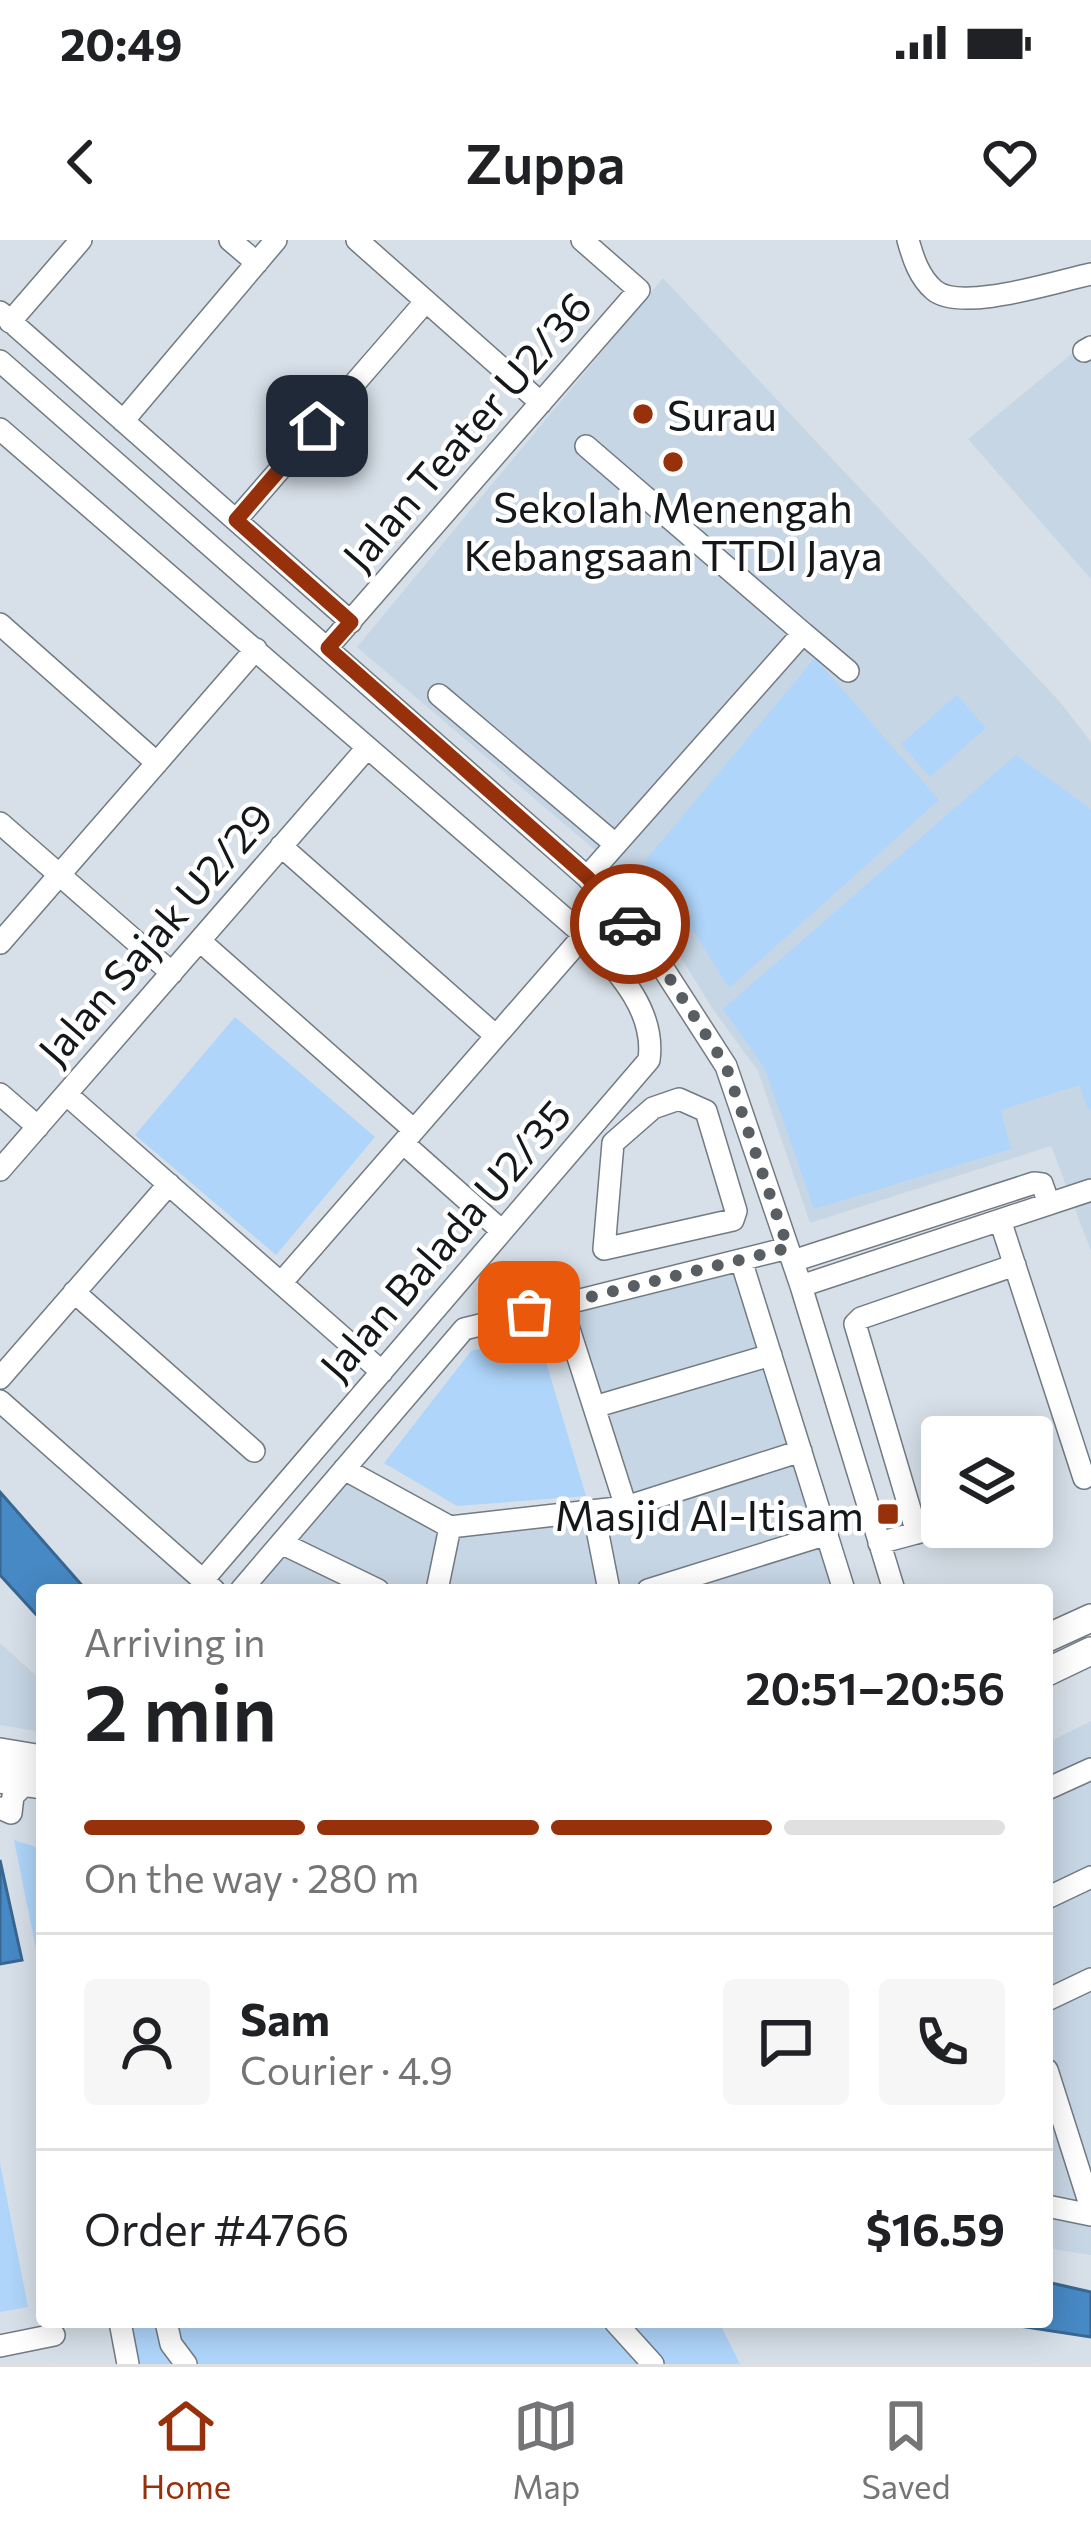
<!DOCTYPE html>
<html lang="en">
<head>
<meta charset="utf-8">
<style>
  body { margin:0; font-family:Commissioner,sans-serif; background:#f6f6f6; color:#202124; height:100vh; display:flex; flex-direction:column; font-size:45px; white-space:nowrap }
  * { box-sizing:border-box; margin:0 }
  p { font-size:39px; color:#757577 }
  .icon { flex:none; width:66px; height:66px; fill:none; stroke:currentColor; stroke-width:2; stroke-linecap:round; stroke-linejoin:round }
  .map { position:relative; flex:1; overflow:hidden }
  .details { position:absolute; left:36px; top:1344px; width:1017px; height:744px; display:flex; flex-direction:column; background:#fff; border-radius:12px; box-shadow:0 6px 30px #0003 }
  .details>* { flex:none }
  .controls { position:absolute; left:921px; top:1176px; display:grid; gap:24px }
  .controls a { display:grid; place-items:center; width:132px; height:132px; border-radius:12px; background:#fff; box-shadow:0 6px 30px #0003; font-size:60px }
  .pin { position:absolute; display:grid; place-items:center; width:102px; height:102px; color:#fff; margin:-51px; border-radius:24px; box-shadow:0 6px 18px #0006 }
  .courier { position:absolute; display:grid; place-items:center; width:120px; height:120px; margin:-60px; border:9px solid #97310b; border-radius:50%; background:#fff; color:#222; box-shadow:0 3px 15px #0007 }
  .head em { font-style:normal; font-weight:600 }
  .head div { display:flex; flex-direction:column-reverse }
  .head { display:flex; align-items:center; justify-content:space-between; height:204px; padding:0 48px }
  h1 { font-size:78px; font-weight:600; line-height:90px }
  .bar { display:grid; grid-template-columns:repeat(4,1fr); gap:18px 12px; align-content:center; height:144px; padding:0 48px }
  .bar i { height:15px; border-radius:9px; background:#e0e0e0 }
  .bar .active { background:#97310b }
  .bar p { grid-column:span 4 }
  .line { display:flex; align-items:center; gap:30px; padding:0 48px; border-top:3px solid #e0e0e0 }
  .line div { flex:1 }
  .round { display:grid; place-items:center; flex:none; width:126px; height:126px; border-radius:12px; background:#f6f6f6 }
  .status { display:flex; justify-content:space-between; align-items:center; height:84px; padding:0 60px; background:#fff; direction:ltr }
  .status svg { height:33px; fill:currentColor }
  header { display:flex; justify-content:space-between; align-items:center; height:156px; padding:0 48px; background:#fff; font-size:54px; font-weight:600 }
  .tabs { display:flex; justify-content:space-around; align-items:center; height:168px; border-top:3px solid #e0e0e0; background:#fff; font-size:33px; color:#757577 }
  .tabs a { display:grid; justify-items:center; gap:6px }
  .tabs .active { color:#97310b }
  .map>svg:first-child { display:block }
  .built { fill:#c7d6e5 }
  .green { fill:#afd5fa }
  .water { fill:#4789c5; stroke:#386792; stroke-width:3 }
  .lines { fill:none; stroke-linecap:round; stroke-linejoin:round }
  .minor-casing { stroke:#727a82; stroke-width:24 }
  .major-casing { stroke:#727a82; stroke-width:30 }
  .minor { stroke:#fff; stroke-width:21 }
  .major { stroke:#fff; stroke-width:27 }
  .done { stroke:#595e63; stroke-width:12; stroke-dasharray:0 21.6 }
  .route { stroke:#97310b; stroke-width:15 }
  .poi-dot { fill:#97310b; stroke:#fff; stroke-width:4.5 }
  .labels { text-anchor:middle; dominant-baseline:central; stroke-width:9; stroke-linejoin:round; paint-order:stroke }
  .poi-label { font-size:42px; fill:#15181b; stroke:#fff; text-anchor:start }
  .street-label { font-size:42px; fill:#15181b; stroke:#fff }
</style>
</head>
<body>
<div class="status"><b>20:49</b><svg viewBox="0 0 49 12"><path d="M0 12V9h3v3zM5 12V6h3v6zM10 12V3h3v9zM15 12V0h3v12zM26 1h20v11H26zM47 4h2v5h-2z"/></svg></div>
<header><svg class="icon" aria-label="back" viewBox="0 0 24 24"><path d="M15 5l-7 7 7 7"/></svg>Zuppa<svg class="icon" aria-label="heart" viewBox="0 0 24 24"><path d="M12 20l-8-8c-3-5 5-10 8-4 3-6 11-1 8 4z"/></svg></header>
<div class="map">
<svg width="1091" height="2124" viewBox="0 0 1091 2124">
  <rect width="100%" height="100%" fill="#d7e0e9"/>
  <path class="built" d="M 663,38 L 1060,462 L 1091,502 L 1091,1011 L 1051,906 L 810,983 L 758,831 L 712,768 L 637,646 L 357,407 Z
    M 1091,98 L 1091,339 L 968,199 Z
    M 737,1028 L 837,1350 L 250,1350 L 345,1237 L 454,1295 L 632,1272 L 567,1069 Z
    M 0,1403 L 42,1441 L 42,1492 L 0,1485 Z
    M 1091,1481 L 1091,2015 L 1047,2008 L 1047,1503 Z"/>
  <path class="green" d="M 815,418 L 939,560 L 729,748 L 682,672 L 644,622 Z
    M 957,455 L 986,488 L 930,537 L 901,504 Z
    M 1016,515 L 1091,569 L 1091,869 L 1088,870 L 1079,845 L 1001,870 L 1011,909 L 814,969 L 765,829 L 723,769 Z
    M 235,777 L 375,897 L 276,1015 L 135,895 Z
    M 538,1095 L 586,1256 L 457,1266 L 384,1223 L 471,1111 Z
    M 14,1600 L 42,1609 L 42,1739 Z
    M 0,1923 L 28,2067 L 0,2072 Z
    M 112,2082 L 719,2082 L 740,2124 L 121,2124 Z"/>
  <path class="water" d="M 0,1252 L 86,1350 L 42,1350 L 42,1381 L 0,1335 Z
    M 0,1620 L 22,1720 L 0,1724 Z
    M 1047,2042 L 1091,2052 L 1091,2097 L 993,2082 L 1047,2082 Z"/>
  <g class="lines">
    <g class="minor-casing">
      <path id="minor" d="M 230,0 L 257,23
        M 357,0 L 541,163
        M 908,0 C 913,18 919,37 934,50 C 961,73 1057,41 1091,34
        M 0,72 L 351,382
        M 10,82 L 81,0
        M 1084,111 L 1091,107
        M 0,121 L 587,637 L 652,711 L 726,826 L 801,1046 L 894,1350
        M 123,181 L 276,0
        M 0,189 L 584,695 C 616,730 656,769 649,820 L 203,1340
        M 586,206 L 803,393
        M 236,280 L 426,61
        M 0,384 L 157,523
        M 327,408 L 639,50 L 582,0
        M 439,455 L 615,604
        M 0,583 L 172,733
        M 281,606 L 496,796
        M 587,637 L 803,393 L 848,431
        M 200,701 L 414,890
        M 0,703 L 256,409
        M 0,854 L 38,887
        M 66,854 L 382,1132
        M 679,859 L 706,871 L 736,971 L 733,980 L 604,1009 L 613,903 L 653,868 Z
        M 403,903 L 502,991
        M 0,930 L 367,508
        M 1000,980 L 1084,1238
        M 741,1020 L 844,1350
        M 793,1021 L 1034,943 L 1042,944 L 1049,964
        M 281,1043 L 612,663
        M 801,1046 L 1091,950
        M 74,1052 L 254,1211
        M 561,1064 L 626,1267
        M 0,1138 L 169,944
        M 0,1161 L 214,1350
        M 594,1167 L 771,1115
        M 344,1229 L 450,1287 L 626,1267 L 801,1211
        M 594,1274 L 609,1350
        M 917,1293 L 855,1084 L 861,1078 L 1015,1025
        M 281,1303 L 378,1350
        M 879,1303 L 942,1286
        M 241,1350 L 464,1089 L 788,1008
        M 437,1350 L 450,1287
        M 648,1350 L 827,1294
        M 1047,1549 L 1091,1529
        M 0,1568 L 11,1573 L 13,1556 L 26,1543
        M 1047,1658 L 1091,1637
        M 1047,1760 L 1091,1739
        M 1047,1830 L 1091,1968
        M 1047,1966 L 1091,1975
        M 120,2082 L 128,2124
        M 166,2082 L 171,2104 L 186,2124
        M 615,2082 L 653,2124
        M 0,2106 L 54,2095"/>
    </g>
    <g class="major-casing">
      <path id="major" d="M 1047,1398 L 1091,1378
        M 1047,1432 L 1091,1411
        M 0,1512 L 42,1519
        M 0,1539 L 42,1545"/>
    </g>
    <use href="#minor" class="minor"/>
    <use href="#major" class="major"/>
  </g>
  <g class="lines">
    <path class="done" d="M 529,1072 L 788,1008 L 726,826 L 652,711 L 630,684"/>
    <path class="route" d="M 317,186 L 236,280 L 351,382 L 328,408 L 587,637 L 630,684"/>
  </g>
  <g class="poi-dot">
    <circle cx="643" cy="174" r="12"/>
    <circle cx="673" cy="222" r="12"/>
    <rect x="876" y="1262" width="24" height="24" rx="6"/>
  </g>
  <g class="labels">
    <g class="poi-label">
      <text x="667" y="174">Surau</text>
      <text x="673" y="266" text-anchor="middle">Sekolah Menengah<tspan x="673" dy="48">Kebangsaan TTDI Jaya</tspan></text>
      <text x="864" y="1274" text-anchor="end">Masjid Al-Itisam</text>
    </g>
    <g class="street-label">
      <text transform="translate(466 190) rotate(-49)">Jalan Teater U2/36</text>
      <text transform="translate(154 693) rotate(-49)">Jalan Sajak U2/29</text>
      <text transform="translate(444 999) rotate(-49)">Jalan Balada U2/35</text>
    </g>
  </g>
</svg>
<div class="controls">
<a><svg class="icon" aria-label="layers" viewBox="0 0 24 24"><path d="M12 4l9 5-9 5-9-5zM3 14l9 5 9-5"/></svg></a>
</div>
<div class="pin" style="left:529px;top:1072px;background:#ea580c"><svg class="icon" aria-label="bag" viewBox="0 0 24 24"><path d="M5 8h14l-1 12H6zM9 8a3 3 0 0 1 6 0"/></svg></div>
<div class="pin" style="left:317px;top:186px;background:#1f2937"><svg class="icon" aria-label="home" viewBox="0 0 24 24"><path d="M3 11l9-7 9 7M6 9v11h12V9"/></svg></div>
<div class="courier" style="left:630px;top:684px"><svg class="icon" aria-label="car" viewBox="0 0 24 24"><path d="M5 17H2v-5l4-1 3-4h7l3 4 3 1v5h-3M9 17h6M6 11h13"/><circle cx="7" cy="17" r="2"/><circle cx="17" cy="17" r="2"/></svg></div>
<section class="details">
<div class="head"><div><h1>2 min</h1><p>Arriving in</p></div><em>20:51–20:56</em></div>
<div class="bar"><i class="active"></i><i class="active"></i><i class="active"></i><i></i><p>On the way · 280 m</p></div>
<div class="line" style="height:216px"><a class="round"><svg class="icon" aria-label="person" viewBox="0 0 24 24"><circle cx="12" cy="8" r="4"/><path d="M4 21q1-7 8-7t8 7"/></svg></a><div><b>Sam</b><p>Courier · 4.9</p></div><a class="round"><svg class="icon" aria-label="chat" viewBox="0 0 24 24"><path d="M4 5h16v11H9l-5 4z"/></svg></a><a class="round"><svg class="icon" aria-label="phone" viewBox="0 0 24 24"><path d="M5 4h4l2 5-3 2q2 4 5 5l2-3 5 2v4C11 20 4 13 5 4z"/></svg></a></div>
<div class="line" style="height:156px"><div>Order #4766</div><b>$16.59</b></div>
</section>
</div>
<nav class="tabs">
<a class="active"><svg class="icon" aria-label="home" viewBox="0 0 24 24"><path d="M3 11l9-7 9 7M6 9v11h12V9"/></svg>Home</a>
<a><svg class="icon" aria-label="map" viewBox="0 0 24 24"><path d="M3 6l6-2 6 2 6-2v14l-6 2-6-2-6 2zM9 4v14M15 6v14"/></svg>Map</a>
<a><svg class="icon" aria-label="saved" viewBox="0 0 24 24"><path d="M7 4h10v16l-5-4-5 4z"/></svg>Saved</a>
</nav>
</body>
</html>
